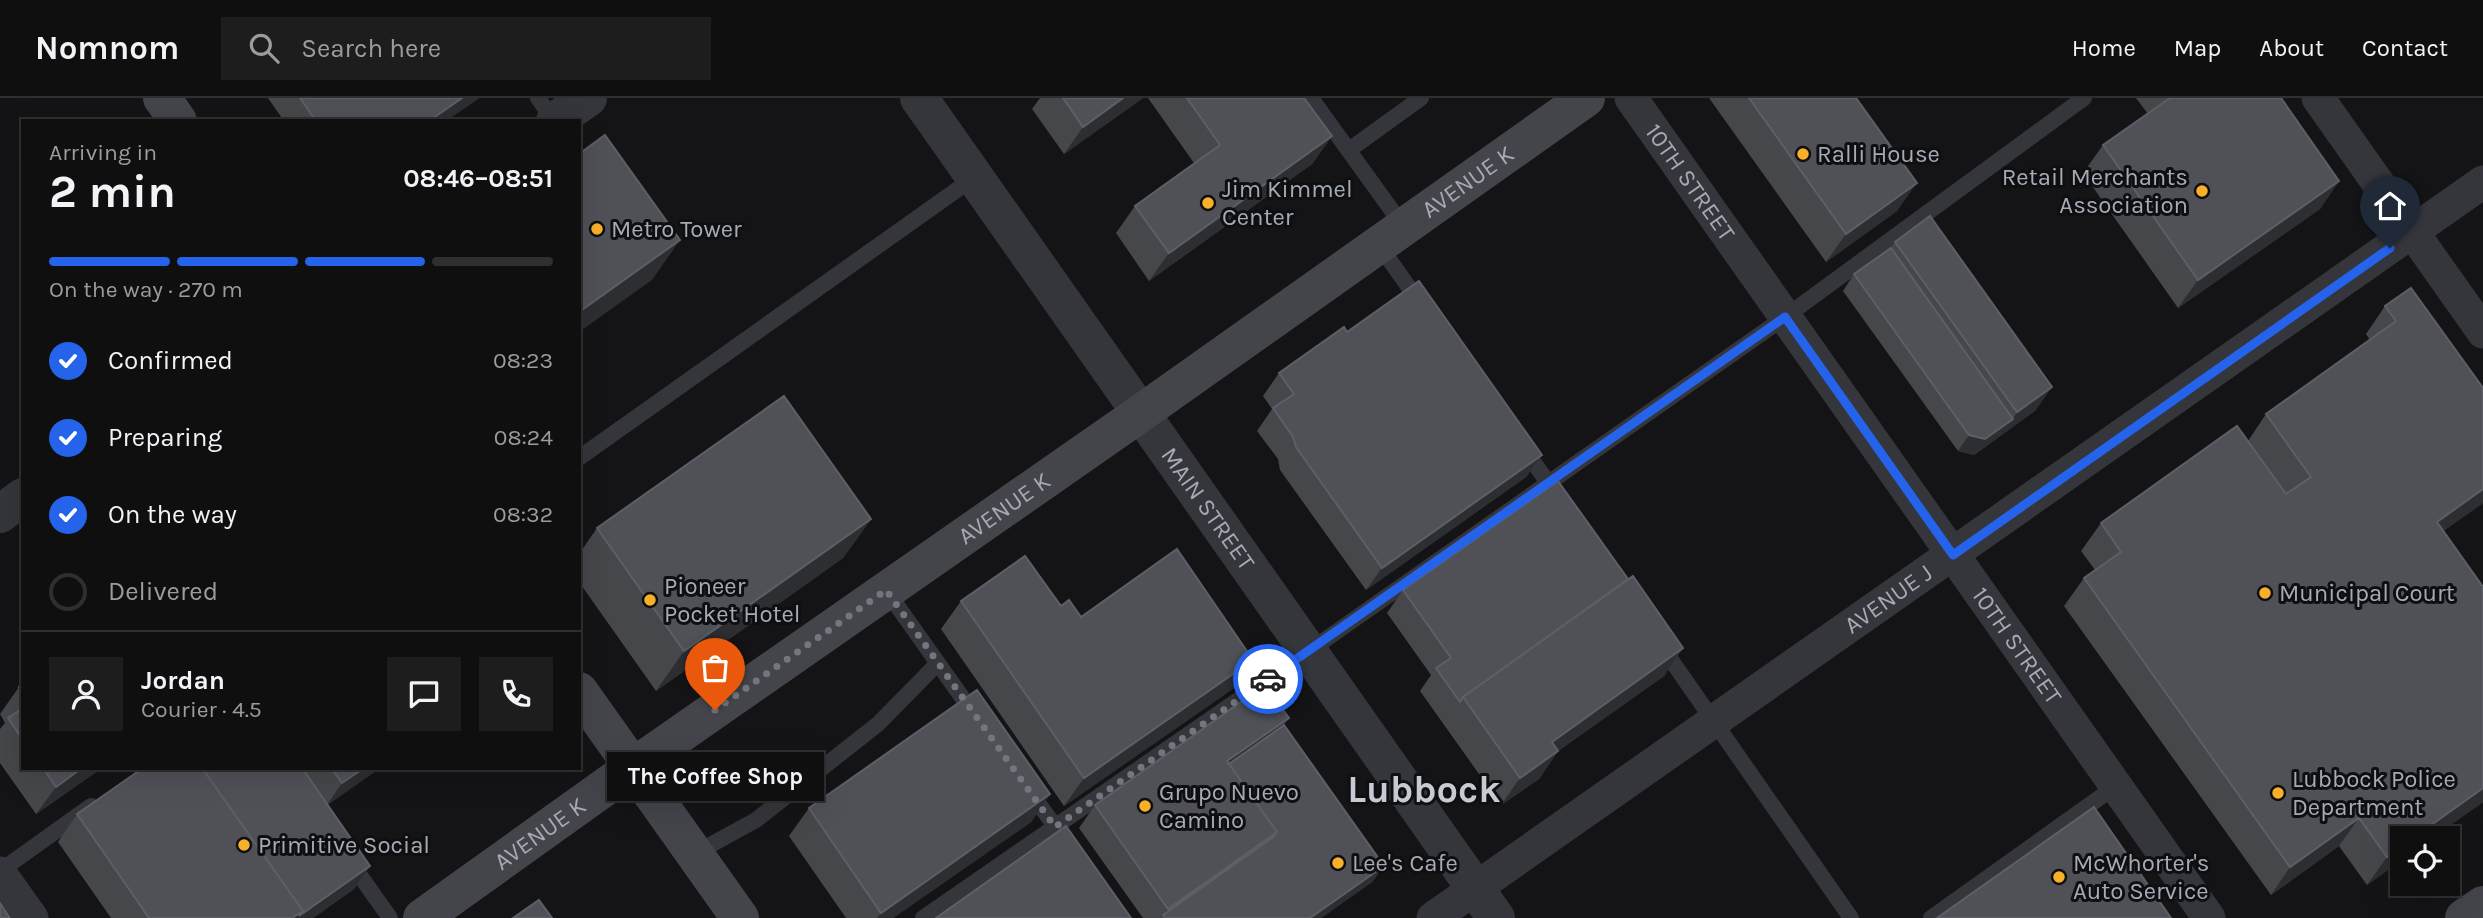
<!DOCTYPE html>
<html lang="en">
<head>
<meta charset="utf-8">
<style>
  body { margin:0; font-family:Karla,sans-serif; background:#1d1d1e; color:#f1f3f6; height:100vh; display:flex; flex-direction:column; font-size:26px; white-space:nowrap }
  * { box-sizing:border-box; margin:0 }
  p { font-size:23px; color:#9b9c9f }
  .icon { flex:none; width:38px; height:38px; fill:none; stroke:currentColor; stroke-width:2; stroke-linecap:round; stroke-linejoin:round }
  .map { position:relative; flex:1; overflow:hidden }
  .drawer { position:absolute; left:21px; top:21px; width:560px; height:651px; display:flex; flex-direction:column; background:#0f0f10; border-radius:0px; box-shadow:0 7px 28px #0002,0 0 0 2px #2f2f30 }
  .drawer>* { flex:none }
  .controls { position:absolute; left:2390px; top:728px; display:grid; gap:14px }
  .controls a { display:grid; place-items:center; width:70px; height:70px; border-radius:0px; background:#0f0f10; box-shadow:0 7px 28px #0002,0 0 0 2px #2f2f30; font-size:35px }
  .pin { position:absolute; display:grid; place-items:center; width:60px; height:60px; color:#fff; margin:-72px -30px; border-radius:50% 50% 50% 0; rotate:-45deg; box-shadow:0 0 7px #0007 }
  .pin .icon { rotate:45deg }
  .courier { position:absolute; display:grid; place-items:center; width:70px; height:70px; margin:-35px; border:5px solid #2563eb; border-radius:50%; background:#fff; color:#222; box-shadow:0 2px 9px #0007 }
  .bubble { position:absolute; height:49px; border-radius:0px; background:#0f0f10; box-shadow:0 7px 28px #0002,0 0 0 2px #2f2f30; font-size:23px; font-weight:700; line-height:49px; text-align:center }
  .summary em { font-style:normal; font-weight:700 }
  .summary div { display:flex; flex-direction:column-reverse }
  .summary { display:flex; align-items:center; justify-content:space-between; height:119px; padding:0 28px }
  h1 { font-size:46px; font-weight:700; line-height:52px }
  .bar { display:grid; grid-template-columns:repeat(4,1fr); gap:10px 7px; align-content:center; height:84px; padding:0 28px }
  .bar i { height:9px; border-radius:5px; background:#2f2f30 }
  .bar .active { background:#2563eb }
  .bar p { grid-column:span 4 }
  .line { display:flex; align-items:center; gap:18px; padding:0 28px; border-top:2px solid #2f2f30 }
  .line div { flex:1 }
  .round { display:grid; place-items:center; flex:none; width:74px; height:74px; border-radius:0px; background:#1d1d1e }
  ol { padding:0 28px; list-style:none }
  li { display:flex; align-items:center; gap:21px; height:77px }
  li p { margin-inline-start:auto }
  li .icon { padding:7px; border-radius:50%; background:#2563eb; color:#fff; stroke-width:4 }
  li:last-child { color:#9b9c9f }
  li i { width:38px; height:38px; border:4px solid #2f2f30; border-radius:50% }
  header { display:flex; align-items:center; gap:42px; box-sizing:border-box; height:98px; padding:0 35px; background:#0f0f10; border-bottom:2px solid #2f2f30 }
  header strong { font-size:33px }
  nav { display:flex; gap:38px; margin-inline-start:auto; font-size:24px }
  .search { width:490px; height:63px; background:#1d1d1e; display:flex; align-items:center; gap:18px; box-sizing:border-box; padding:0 24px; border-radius:0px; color:#9b9c9f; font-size:26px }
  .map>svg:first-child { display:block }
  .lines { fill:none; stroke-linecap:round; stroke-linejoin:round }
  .service { stroke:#35363b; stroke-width:16 }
  .minor { stroke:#35363b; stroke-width:33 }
  .tertiary { stroke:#35363b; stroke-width:38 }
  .secondary { stroke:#43454b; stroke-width:38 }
  .wall { fill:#45474b }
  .shaded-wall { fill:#2d2e31 }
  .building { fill:#505157; stroke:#5d5f66; stroke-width:2 }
  .done { stroke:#72767e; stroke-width:7; stroke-dasharray:0 12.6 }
  .route { stroke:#2563eb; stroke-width:9 }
  .poi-dot { fill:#f8af2a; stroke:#0f0f11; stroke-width:2.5 }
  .labels { text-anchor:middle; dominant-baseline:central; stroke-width:6; stroke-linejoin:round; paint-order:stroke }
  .poi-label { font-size:24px; fill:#a5abb6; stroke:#0f0f11; text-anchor:start }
  .street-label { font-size:24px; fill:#a5abb6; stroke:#0f0f11 }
  .town-label { font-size:38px; font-weight:bold; fill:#c6cad2; stroke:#0f0f11 }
</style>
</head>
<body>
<header>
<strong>Nomnom</strong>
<div class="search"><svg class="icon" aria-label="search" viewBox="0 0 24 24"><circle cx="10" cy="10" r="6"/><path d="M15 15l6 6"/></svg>Search here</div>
<nav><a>Home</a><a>Map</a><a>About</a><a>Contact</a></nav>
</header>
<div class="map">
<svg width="2483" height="820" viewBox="0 0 2483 820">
  <rect width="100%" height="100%" fill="#141416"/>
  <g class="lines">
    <path class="service" d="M 538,0 L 554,23
      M 1311,0 L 1403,128
      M 1349,52 L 1421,0
      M 1379,147 L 1422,208
      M 1524,351 L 1554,393
      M 579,360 L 975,79
      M 886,492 L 976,619
      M 1662,549 L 1851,820
      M 1030,694 L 1060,735
      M 694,756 L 756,722 L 878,626 L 938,565
      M 351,765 L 390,820
      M 0,773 L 91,708
      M 923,820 L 1309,553 L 1785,219 L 2084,0
      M 1931,820 L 2116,688"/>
    <g class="minor">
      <path id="s1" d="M 1631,0 L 2209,820"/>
      <path d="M 2318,0 L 2483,234"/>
      <path d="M 0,775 L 32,820"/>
      <path id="s2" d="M 1433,820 L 2483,84"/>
    </g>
    <g class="tertiary">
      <path id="s3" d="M 919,0 L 1496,820"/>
      <path d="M 555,23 L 588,0"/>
      <path d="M 0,416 L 23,399"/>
    </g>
    <g class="secondary">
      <path d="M 162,0 L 178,23"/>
      <path d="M 579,593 L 740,820"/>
      <path id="s4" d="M 422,820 L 633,669 L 1141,315 L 1586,0"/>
      <path d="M 2464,820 L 2483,807"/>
    </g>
  </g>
  <path class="wall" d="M 268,0 L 479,0 L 446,23 L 284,23 Z
    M 1040,0 L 1143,0 L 1064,56 L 1032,11 Z
    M 1148,0 L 1304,0 L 1332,38 L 1312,66 L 1149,183 L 1116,135 L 1135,108 L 1194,65 Z
    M 1709,0 L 1856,0 L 1897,113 L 1826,164 Z
    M 2136,0 L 2281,0 L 2339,83 L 2320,111 L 2178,210 L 2083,75 L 2103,47 L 2148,16 Z
    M 1895,144 L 2036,312 L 1974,357 L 1958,353 L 1843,193 L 1854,176 L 1891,150 Z
    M 2385,208 L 2483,290 L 2483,405 L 2443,433 L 2483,489 L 2483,704 L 2432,740 L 2403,740 L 2403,761 L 2367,787 L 2339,748 L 2271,797 L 2064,508 L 2084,480 L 2095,472 L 2081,453 L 2101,425 L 2248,343 L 2266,316 L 2370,242 L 2366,236 Z
    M 1347,234 L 1542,357 L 1526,379 L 1366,492 L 1280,372 L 1278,361 L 1257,333 L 1272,311 L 1263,298 L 1279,275 Z
    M 871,421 L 843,460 L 656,593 L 579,484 L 579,456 L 597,430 Z
    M 1628,481 L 1683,550 L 1664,578 L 1558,653 L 1539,681 L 1501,707 L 1420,593 L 1431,577 L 1387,515 L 1403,492 Z
    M 961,503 L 1061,508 L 1081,519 L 1253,562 L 1234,590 L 1064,708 L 941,531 Z
    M 23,587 L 23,670 L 102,670 L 36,716 L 0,665 L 0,631 L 5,625 L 0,616 L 19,589 Z
    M 1284,627 L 1384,768 L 1372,784 L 1321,820 L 1143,820 L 1079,730 L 1095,707 Z
    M 143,670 L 380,670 L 327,707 L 370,768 L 354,791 L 313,820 L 111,820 L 58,744 L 77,716 Z
    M 1050,696 L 1031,724 L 893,820 L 846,820 L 789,738 L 809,710 Z"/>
  <path class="shaded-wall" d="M 462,0 L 479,0 L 446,23 L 429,23 Z
    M 1123,0 L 1143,0 L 1064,56 L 1083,29 Z
    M 1332,38 L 1312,66 L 1149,183 L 1169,155 Z
    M 2339,83 L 2320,111 L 2178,210 L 2198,182 Z
    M 1917,85 L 1897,113 L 1826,164 L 1846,136 Z
    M 680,142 L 652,182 L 579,234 L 579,214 Z
    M 2052,289 L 2036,312 L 1974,357 L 1958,353 L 1969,337 L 2013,321 L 2017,314 Z
    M 1542,357 L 1526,379 L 1366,492 L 1382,470 Z
    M 2483,391 L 2483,405 L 2417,452 L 2437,424 Z
    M 871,421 L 843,460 L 656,593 L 684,553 Z
    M 1683,550 L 1664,578 L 1558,653 L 1539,681 L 1501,707 L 1520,680 L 1552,644 Z
    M 1253,562 L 1234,590 L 1064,708 L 1084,680 Z
    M 1289,620 L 1273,643 L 1227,675 L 1227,663 Z
    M 82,670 L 102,670 L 36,716 L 56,689 Z
    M 364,670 L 380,670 L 326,708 L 342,685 Z
    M 2483,690 L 2483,704 L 2432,740 L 2413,740 Z
    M 1050,696 L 1031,724 L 893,820 L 877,820 L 881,815 Z
    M 2359,720 L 2339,748 L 2271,797 L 2290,769 Z
    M 1277,734 L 1261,757 L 1163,817 L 1168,811 Z
    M 2403,748 L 2403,761 L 2367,787 L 2387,759 Z
    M 370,768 L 354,791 L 313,820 L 292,820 Z
    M 1384,768 L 1372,784 L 1321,820 L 1310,820 Z"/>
  <path class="building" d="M 300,0 L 462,0 L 429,23 L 316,23 Z
    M 1063,0 L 1123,0 L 1083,29 Z
    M 1187,0 L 1304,0 L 1332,38 L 1169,155 L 1135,108 L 1220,47 Z
    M 1749,0 L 1856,0 L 1917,85 L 1846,136 Z
    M 2170,0 L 2281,0 L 2339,83 L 2198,182 L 2103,47 Z
    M 605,37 L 680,142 L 579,214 L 579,56 Z
    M 1930,118 L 2052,289 L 2017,314 L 1895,144 Z
    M 1891,150 L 2013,321 L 1985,341 L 1969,337 L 1854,176 Z
    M 1419,183 L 1542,357 L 1382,470 L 1296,349 L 1293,339 L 1273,310 L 1294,296 L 1279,275 L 1344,229 L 1347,234 Z
    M 2411,190 L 2483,290 L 2483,391 L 2437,424 L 2483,489 L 2483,690 L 2413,740 L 2403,740 L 2403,748 L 2387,759 L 2359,720 L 2290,769 L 2084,480 L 2121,454 L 2101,425 L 2237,328 L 2286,396 L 2311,379 L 2266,316 L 2396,223 L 2385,208 Z
    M 784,298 L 871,421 L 684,553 L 597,430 Z
    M 1558,383 L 1628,481 L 1463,599 L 1460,604 L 1436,570 L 1451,560 L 1403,492 Z
    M 1177,451 L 1253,562 L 1084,680 L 961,503 L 1025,458 L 1061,508 L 1069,502 L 1081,519 Z
    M 1633,478 L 1683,550 L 1552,644 L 1558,653 L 1520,680 L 1463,599 Z
    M 23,587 L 23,595 L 19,589 Z
    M 1265,587 L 1289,620 L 1227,663 L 1277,734 L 1168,811 L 1095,707 Z
    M 977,592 L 1050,696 L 881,815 L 809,710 Z
    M 23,610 L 23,642 L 8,620 Z
    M 1284,627 L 1384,768 L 1310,820 L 1165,820 L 1163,817 L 1272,740 L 1277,734 L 1229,666 Z
    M 43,670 L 82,670 L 56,689 Z
    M 143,670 L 202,670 L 303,813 L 292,820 L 149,820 L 77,716 Z
    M 202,670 L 302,670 L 370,768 L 299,818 L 303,813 Z
    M 331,670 L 364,670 L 342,685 Z
    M 2094,709 L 2171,820 L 1937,820 Z
    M 1066,728 L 1131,820 L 936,820 Z
    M 539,802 L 552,820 L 513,820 Z
    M 0,805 L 10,820 L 0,820 Z"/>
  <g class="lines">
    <path class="done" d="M 715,612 L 886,492 L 1055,729 L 1268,581"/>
    <path class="route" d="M 1268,581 L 1785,219 L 1953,457 L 2390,150"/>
  </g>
  <g class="poi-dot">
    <circle cx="1803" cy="56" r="7"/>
    <circle cx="2202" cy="93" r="7"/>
    <circle cx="1208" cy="105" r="7"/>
    <circle cx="597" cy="131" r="7"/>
    <circle cx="2265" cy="495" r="7"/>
    <circle cx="650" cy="502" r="7"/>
    <circle cx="2278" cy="695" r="7"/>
    <circle cx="1145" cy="708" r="7"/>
    <circle cx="244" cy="747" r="7"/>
    <circle cx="1338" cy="765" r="7"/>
    <circle cx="2059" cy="779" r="7"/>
  </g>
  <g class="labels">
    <g class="poi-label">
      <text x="1817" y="56">Ralli House</text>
      <text x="2188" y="79" text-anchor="end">Retail Merchants<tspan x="2188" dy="28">Association</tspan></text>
      <text x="1222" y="91">Jim Kimmel<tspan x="1222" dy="28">Center</tspan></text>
      <text x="611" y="131">Metro Tower</text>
      <text x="664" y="488">Pioneer<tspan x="664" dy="28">Pocket Hotel</tspan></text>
      <text x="2279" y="495">Municipal Court</text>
      <text x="2292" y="681">Lubbock Police<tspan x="2292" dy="28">Department</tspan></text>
      <text x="1159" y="694">Grupo Nuevo<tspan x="1159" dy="28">Camino</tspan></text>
      <text x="258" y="747">Primitive Social</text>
      <text x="1352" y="765">Lee's Cafe</text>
      <text x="2073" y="765">McWhorter's<tspan x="2073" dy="28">Auto Service</tspan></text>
    </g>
    <g class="street-label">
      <text stroke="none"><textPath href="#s4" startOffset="1279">AVENUE K</textPath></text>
      <text stroke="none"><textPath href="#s1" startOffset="103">10TH STREET</textPath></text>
      <text stroke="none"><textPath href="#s4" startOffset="712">AVENUE K</textPath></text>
      <text stroke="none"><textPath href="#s3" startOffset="502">MAIN STREET</textPath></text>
      <text stroke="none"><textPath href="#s2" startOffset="556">AVENUE J</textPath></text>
      <text stroke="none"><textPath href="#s1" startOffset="670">10TH STREET</textPath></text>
      <text stroke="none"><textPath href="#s4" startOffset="145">AVENUE K</textPath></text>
    </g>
    <g class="town-label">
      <text x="1424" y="691">Lubbock</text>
    </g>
  </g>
</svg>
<div class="controls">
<a><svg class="icon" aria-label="locate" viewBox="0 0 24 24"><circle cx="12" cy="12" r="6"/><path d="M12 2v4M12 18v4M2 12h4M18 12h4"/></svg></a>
</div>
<div class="pin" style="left:715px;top:612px;background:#ea580c"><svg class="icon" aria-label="bag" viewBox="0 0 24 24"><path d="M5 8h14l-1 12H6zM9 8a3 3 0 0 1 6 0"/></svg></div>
<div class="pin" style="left:2390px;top:150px;background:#1f2937"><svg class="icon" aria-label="home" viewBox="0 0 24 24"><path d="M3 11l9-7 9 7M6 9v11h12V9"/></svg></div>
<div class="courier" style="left:1268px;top:581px"><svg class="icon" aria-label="car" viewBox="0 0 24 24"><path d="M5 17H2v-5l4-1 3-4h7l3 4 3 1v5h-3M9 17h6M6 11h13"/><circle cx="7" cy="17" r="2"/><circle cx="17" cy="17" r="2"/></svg></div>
<div class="bubble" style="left:607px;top:654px;width:217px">The Coffee Shop</div>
<section class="drawer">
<div class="summary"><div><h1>2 min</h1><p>Arriving in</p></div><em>08:46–08:51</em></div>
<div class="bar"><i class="active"></i><i class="active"></i><i class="active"></i><i></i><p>On the way · 270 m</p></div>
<ol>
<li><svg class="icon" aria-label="check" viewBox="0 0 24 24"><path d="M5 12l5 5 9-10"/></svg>Confirmed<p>08:23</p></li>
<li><svg class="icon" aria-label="check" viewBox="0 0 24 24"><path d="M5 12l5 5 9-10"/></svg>Preparing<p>08:24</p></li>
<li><svg class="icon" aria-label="check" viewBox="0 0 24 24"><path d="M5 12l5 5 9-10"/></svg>On the way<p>08:32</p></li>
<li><i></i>Delivered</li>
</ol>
<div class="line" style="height:126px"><a class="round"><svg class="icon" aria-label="person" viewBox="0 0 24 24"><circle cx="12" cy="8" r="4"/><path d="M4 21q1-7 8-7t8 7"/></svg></a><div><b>Jordan</b><p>Courier · 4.5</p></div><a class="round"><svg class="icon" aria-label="chat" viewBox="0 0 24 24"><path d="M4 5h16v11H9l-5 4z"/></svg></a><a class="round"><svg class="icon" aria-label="phone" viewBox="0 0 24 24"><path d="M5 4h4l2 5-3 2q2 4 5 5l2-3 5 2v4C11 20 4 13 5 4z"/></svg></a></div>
</section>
</div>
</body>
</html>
